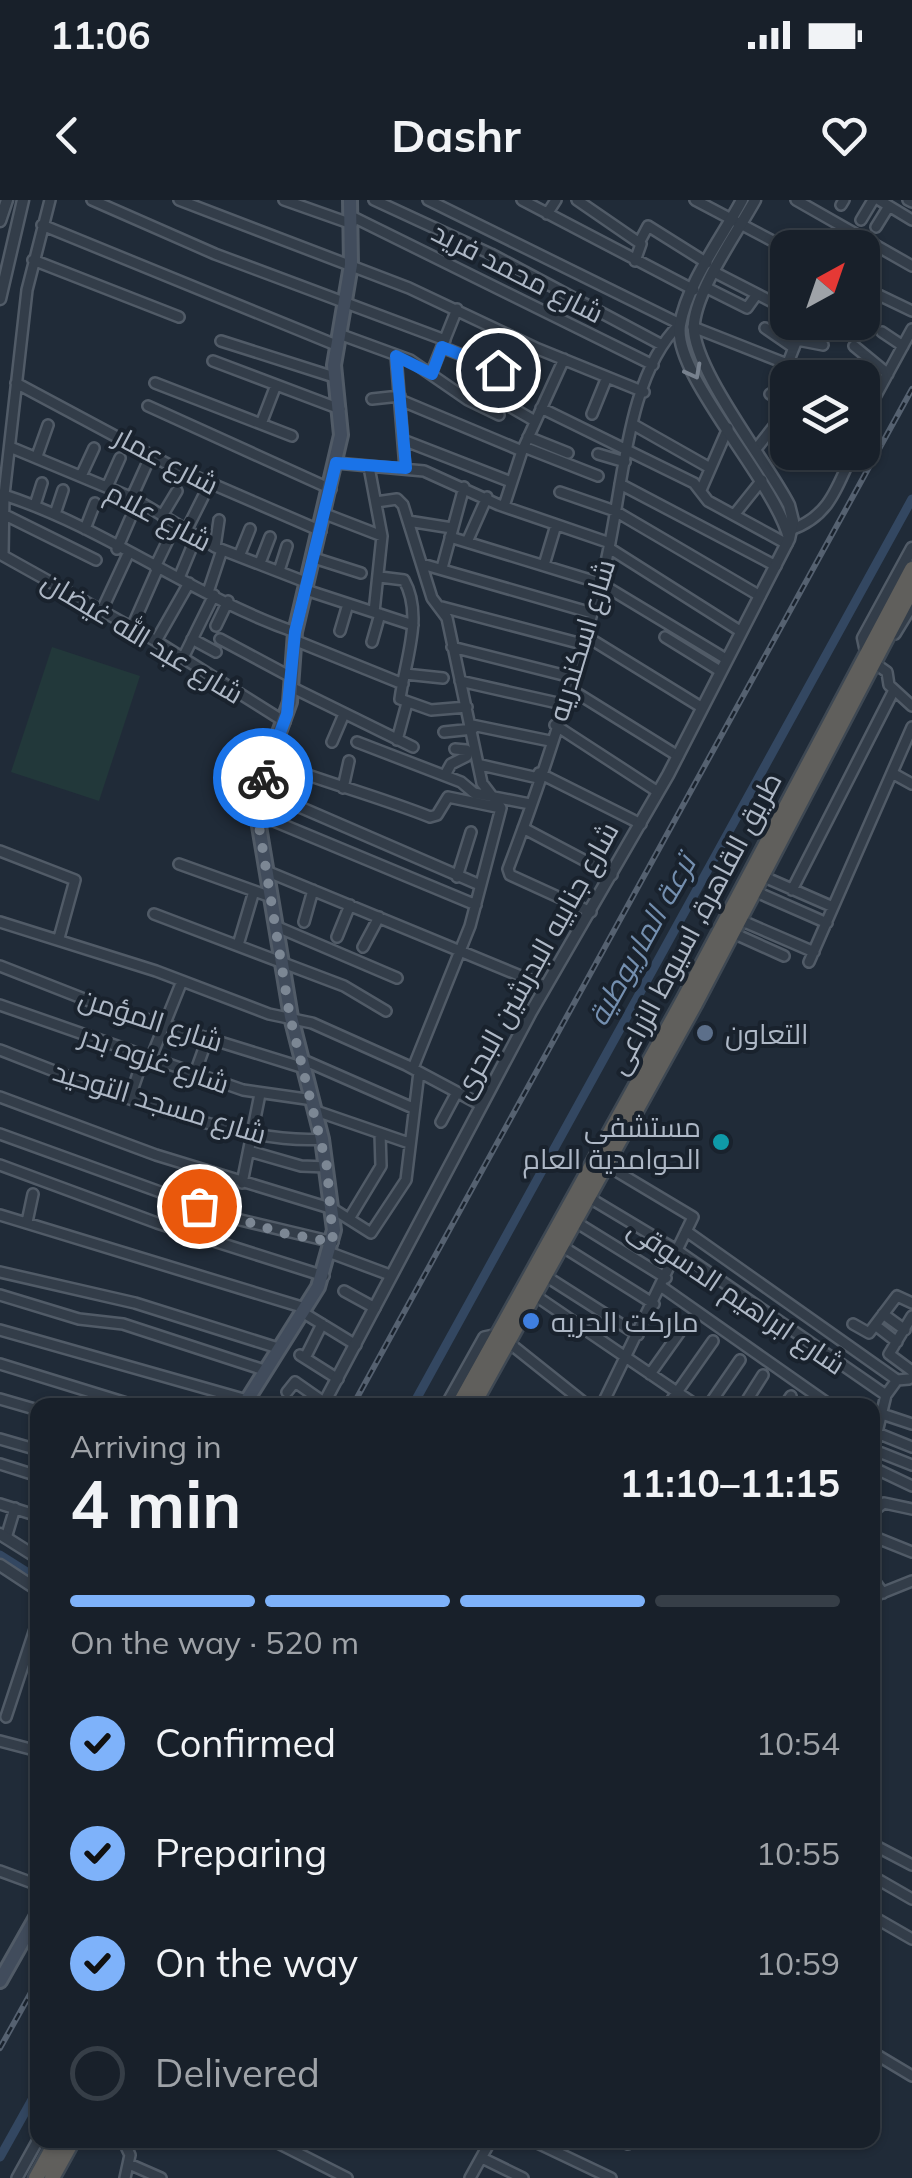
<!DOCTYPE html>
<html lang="en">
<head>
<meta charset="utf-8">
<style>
  body { margin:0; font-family:Mulish,Cairo,sans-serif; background:#212832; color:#f1f3f6; height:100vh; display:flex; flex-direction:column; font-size:38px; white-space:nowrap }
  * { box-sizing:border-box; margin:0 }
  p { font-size:32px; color:#9fa3a8 }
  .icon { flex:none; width:55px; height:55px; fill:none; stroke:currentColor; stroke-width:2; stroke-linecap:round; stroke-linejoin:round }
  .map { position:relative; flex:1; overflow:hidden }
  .sheet { position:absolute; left:30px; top:1198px; width:850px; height:750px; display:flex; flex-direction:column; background:#18202a; border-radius:20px; box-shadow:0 2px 8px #0004,0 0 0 2px #363e47 }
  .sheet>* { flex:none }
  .needle { width:65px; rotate:40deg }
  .tools { position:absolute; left:770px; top:30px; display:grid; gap:20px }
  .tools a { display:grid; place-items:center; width:110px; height:110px; border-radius:20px; background:#18202a; box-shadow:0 2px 8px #0004,0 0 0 2px #363e47; font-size:50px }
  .pin { position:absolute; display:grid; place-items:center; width:85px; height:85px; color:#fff; margin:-42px; border:5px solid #fff; border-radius:50%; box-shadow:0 2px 10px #0007 }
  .courier { position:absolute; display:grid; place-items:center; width:100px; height:100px; margin:-50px; border:8px solid #1a73e8; border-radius:50%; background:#fff; color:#222; box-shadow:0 2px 12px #0007 }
  .summary em { font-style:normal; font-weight:700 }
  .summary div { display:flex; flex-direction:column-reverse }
  .summary { display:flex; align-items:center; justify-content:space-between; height:170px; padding:0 40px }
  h1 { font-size:65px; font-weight:700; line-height:75px }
  .bar { display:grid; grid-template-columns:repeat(4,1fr); gap:15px 10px; align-content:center; height:120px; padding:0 40px }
  .bar i { height:12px; border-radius:8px; background:#363e47 }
  .bar .on { background:#7eb2fa }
  .bar p { grid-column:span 4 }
  ol { padding:0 40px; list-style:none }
  li { display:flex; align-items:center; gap:30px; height:110px }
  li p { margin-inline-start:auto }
  li .icon { padding:10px; border-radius:50%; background:#7eb2fa; color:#111; stroke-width:4 }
  li:last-child { color:#9fa3a8 }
  li i { width:55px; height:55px; border:5px solid #363e47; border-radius:50% }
  .status { display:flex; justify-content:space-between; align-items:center; height:70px; padding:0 50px; background:#18202a; direction:ltr }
  .status svg { height:28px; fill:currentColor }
  header { display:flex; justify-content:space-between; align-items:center; height:130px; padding:0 40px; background:#18202a; font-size:45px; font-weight:700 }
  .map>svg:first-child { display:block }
  .green { fill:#22383a }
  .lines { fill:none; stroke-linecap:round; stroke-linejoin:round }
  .canal { stroke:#334761; stroke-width:9 }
  .minor-casing { stroke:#515b67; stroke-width:14 }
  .tertiary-casing { stroke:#515b67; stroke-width:15 }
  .secondary-casing { stroke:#515b67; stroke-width:18 }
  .trunk-casing { stroke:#3e4853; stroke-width:19 }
  .minor { stroke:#333d49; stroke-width:9 }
  .tertiary { stroke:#333d49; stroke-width:10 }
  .secondary { stroke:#414c5c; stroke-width:12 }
  .trunk { stroke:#605f5c; stroke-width:14 }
  .rail-casing { stroke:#556170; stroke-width:6 }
  .rail { stroke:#19222d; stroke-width:2.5; stroke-dasharray:8; stroke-linecap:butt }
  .oneway { stroke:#77818e }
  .done { stroke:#7c8794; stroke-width:10; stroke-dasharray:0 18 }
  .route { stroke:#1a73e8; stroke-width:12 }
  .service-dot { fill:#5c6f8a; stroke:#19222d; stroke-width:4 }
  .culture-dot { fill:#0f9aa8; stroke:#19222d; stroke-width:4 }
  .shop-dot { fill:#3f7fe0; stroke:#19222d; stroke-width:4 }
  .labels { text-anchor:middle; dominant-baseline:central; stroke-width:8; stroke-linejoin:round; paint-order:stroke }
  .street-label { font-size:28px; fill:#aeb8c6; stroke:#19222d }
  .poi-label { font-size:28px; fill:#aeb8c6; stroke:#19222d; text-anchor:start }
  .water-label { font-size:30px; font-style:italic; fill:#748faf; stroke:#19222d }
</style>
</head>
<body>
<div class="status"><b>11:06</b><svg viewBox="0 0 49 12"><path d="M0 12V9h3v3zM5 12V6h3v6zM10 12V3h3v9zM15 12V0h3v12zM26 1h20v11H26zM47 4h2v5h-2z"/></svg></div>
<header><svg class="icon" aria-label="back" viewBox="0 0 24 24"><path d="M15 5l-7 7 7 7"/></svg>Dashr<svg class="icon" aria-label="heart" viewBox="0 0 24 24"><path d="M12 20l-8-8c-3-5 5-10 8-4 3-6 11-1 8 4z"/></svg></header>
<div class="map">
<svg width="912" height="1978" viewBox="0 0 912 1978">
  <rect width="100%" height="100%" fill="#202b38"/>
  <path class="green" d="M 52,447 L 140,476 L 99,601 L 11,572 Z"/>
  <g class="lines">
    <path class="canal" d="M 413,1205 L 912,299
      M 0,1355 L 38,1379
      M 0,1957 L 38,1889"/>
    <g class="minor-casing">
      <path id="minor" d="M 92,0 L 215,54 L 445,140
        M 179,0 L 409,88 L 538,149 L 644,192
        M 284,0 L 352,24
        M 374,0 L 491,54 L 662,145
        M 428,0 L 680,124 C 624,177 623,298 604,370 C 577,470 545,572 508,669 L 510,675 L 591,712
        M 522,0 L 694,90
        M 577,0 L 641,44 L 635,61
        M 695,0 L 788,49
        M 796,0 L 912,66
        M 879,0 L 912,20
        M 908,0 L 912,2
        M 841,5 L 844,0
        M 547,14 L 556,0
        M 351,16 L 653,165
        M 861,20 L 873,0
        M 42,25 L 336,145
        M 876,27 L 889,6
        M 639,43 L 648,26 L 707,63
        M 33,60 L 179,117
        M 716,73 L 788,110
        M 783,73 L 788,62
        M 862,87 L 912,111
        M 863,87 L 874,66
        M 707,88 L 747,108 L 757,94
        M 868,120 L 872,115 L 868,106 L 876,93
        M 693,127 L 787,164
        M 765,128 L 794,148
        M 882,132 L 903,146
        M 339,134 L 410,160 L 468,200 L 499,215
        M 797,140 L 823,145
        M 221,141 L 334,177
        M 854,146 L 888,174
        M 442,147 L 498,170 L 511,154
        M 396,156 L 405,268
        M 213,161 L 340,209
        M 828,169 L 837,178
        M 860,169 L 881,186
        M 431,174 L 457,109
        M 814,178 L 818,173
        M 16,183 L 173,267 L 321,331
        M 155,183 L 292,236
        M 788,184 L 784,173 L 804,122
        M 770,194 L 788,202
        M 495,198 L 535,221
        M 372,199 L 400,196
        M 400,200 L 522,251
        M 148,206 L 331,289
        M 541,208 L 694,283 L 708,301 L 787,344
        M 592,214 L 607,177
        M 862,221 L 912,129
        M 261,224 L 276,185
        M 634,225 L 710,268
        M 528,237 L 568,253
        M 403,240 L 511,282
        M 10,247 L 135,299 L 215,347 L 308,383
        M 524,247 L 598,276
        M 756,249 L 774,226
        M 598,254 L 625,262
        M 37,256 L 48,225
        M 336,263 L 424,271 L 499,305 L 610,343
        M 369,267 L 382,336 L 374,412
        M 81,276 L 94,248
        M 620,284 L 776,366
        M 107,287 L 120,258
        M 701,290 L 728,228
        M 560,292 L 615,311 L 760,396
        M 4,295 C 106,328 194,397 295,432
        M 132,297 L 146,266
        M 376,302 L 397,299 L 403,305 L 432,398 L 447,418 L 482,583 L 501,608 L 470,726 L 413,868
        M 35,305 L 42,283
        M 504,306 L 522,251 L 564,159
        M 3,314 L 96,360
        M 55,314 L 63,290
        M 325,314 L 382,336
        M 734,315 L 762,280
        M 162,316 L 177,291
        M 408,321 L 452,328
        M 85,329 L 95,303
        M 790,330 C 829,317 837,288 853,252
        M 186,331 L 203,297
        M 450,337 L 600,383 L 726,459
        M 467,342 L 487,297
        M 215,347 L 219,320
        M 609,348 L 740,431
        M 117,349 L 130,319
        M 0,354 L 156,441 L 285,522
        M 240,354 L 250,329
        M 3,355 L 4,295 L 27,90 L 50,0
        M 314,358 L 361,373
        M 260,363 L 270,337
        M 422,364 L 592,413
        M 544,365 L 556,325
        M 155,367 L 170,336
        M 442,368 L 464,287
        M 279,371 L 287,346
        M 380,377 L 404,380 C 424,416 405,460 400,499 L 431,510 L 467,507
        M 179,378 L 196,337
        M 306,390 L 413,425
        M 208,392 L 222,350
        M 442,407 L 582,444
        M 102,410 L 128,354
        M 216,426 L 228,401
        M 132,427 L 158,368
        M 340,431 L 348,404
        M 895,434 L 912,406
        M 584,435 L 701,507
        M 665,437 L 720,471
        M 192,439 L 216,452
        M 220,439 L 291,477
        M 294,440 L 403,484
        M 156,441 L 189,383
        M 372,442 L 380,414
        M 452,447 L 571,477
        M 183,458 L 214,395
        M 873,462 L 887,472 L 889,485 L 912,506
        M 405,474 L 443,478
        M 460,481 L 562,504
        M 291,487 L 413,547
        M 567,487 L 678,556
        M 472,525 L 550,541
        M 555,525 L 658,592
        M 444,532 L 473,529
        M 397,540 L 407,503
        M 332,542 L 344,514
        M 357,542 L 461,582 L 474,593 L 530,604
        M 269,561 C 323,582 377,596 430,617 L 437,615 L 448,597 L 501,608
        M 481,565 L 538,578
        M 539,573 L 641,624
        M 892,573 L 912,584
        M 445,575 L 451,564 L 467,556 L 466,550 L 455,549
        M 343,588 L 349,561
        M 258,599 L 302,608 L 480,685
        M 257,614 L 476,705
        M 523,628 L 612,675
        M 0,651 L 75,680 L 59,738
        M 179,664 L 271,697
        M 266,671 L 545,786
        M 762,676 L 833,707
        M 457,677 L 471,632
        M 792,690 L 894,490
        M 754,691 L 827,723
        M 154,714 L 344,786 L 386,811
        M 740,720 L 814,752
        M 0,722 L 156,771 L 269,814 L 312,823 L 406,865 L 481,905
        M 304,722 L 313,690
        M 275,726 L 397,778
        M 733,733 L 784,756
        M 337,737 L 350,705
        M 238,745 L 254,691
        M 363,747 L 379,717
        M 809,762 L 912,527
        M 0,766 L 97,804 L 304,868
        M 0,805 L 243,890 L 313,900
        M 0,850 C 83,882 235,946 322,939
        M 151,858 L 182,781
        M 301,859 L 413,908
        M 195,873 L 208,837
        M 0,897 L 156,955 L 333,1009 L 371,1033 L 406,980 L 419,872
        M 130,897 L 144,856
        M 316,911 L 409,943
        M 441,922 L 457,892
        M 0,934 L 232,1018 L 333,1042
        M 249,951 L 301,966 L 327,967
        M 0,965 L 157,1023 L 324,1076
        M 242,983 L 260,894
        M 588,997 L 678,1051 L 886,1195
        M 0,1015 L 305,1108
        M 349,1019 L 381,966 L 380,933
        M 574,1021 L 666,1078
        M 27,1022 L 33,994
        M 686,1031 L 897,1180
        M 560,1045 L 654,1104
        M 331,1053 L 390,1075
        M 0,1072 L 135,1103 L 278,1148
        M 544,1075 L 638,1135
        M 662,1087 L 830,1205
        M 344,1091 L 375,1108
        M 533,1094 L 696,1205
        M 0,1095 L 79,1119 L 123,1124 L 264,1170
        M 302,1112 L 356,1145
        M 883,1114 L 905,1130
        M 912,1116 L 889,1154 L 912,1171
        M 853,1124 L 869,1133 L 897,1096 L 912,1103
        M 875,1125 L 897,1142
        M 0,1130 L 247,1200
        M 300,1155 L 338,1179
        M 305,1158 L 322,1124
        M 0,1164 L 133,1205
        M 650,1174 L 687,1122
        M 287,1192 L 295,1182 L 325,1203
        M 0,1199 L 38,1210
        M 446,1205 L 484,1137 L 498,1134 L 587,1205
        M 602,1205 L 693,1017 L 606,965
        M 668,1205 L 713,1141
        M 709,1205 L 740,1160
        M 744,1205 L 763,1175
        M 785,1205 L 791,1196
        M 882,1214 L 912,1224
        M 872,1231 L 912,1247
        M 0,1239 L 38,1250
        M 874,1250 L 912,1265
        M 872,1253 L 886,1195 L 897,1180 L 909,1179
        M 0,1264 L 38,1276
        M 872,1267 L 912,1286
        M 0,1304 L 38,1316
        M 872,1312 L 884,1303 L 912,1309
        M 872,1336 L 912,1352
        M 6,1338 L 15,1308
        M 872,1378 L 883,1393
        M 872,1397 L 912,1381
        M 6,1517 L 38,1420
        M 0,1541 L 38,1551
        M 872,1644 L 912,1665
        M 0,1671 L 38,1685
        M 872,1676 L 912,1699
        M 872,1716 L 912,1739
        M 872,1852 L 912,1876
        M 123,1940 L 130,1955 L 125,1978
        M 272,1940 L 347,1978
        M 531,1940 L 611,1978
        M 619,1940 L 628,1944
        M 482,1958 L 523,1978
        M 129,1964 L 161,1978
        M 17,1978 L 38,1940
        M 470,1978 L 491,1940"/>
    </g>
    <g class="tertiary-casing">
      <path id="tertiary" d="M 742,0 C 722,38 687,83 680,125 C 672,174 774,280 789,338
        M 0,21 L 7,0
        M 0,99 L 23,0
        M 866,452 L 863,438 L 912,348
        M 323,1205 L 531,812 L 668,575 L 789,339 L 793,321 L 789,305 C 768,263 689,165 694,123 C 698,87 737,33 755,0
        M 0,1334 L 38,1358
        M 0,1365 L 38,1390"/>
    </g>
    <g class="secondary-casing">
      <path id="secondary" d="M 244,1205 L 318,1087 L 334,1030 L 322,939 L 291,817 L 257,614 L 260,585 L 290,502 L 295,432 L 341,235 L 334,165 L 351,65 L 350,0
        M 0,1781 L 38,1714"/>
    </g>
    <g class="trunk-casing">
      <path id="trunk" d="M 459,1205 L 684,799 L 912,369
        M 473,1205 L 695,804 L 912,389
        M 36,1978 L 57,1940
        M 52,1978 L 73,1940"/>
    </g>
    <use href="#minor" class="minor"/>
    <use href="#tertiary" class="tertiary"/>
    <use href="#secondary" class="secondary"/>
    <use href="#trunk" class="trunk"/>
    <g class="rail-casing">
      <path id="rail" d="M 353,1205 L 912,189
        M 0,1848 L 38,1780"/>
    </g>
    <use href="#rail" class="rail"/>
  </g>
  <defs><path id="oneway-chevron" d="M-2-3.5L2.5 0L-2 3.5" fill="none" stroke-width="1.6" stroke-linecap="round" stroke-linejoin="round" transform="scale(2.5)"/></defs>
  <use class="oneway" href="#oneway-chevron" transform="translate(694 172) rotate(62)"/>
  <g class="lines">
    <path class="done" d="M 199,1006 L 282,1033 L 333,1042 L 327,967 L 290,817 L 257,614 L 263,578"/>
    <path class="route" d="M 263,578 L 287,514 L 295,432 L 336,263 L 406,268 L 396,156 L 432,174 L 442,147 L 498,170"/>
  </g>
  <circle class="service-dot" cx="705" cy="833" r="10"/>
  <circle class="culture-dot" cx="721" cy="942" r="10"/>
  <circle class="shop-dot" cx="531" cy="1121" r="10"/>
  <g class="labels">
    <g class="street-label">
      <text transform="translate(518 72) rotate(27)">شارع محمد فريد</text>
      <text transform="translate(167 260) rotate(28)">شارع عمار</text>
      <text transform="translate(159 316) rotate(28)">شارع علام</text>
      <text transform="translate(143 437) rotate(31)">شارع عبد الله غيضان</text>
      <text transform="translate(581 440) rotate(-73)">شارع اسكندريه</text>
      <text transform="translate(694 723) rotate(-62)">طريق القاهرة, اسيوط الزراعى</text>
      <text transform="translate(535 760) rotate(-61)">شارع جنابيه البدرشين البحرى</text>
      <text transform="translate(151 819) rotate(18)">شارع المؤمن</text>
      <text transform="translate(155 859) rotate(19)">شارع غزوه بدر</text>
      <text transform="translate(160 902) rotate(17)">شارع مسجد التوحيد</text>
      <text transform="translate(737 1096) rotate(34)">شارع ابراهيم الدسوقى</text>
    </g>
    <g class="poi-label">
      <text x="725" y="833">التعاون</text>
      <text x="701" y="926" text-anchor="end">مستشفى<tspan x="701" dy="32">الحوامدية العام</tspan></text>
      <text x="551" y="1121">ماركت الحريه</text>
    </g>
    <g class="water-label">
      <text transform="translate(641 740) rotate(-61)">ترعة الماريوطية</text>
    </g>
  </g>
</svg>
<div class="tools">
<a><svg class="needle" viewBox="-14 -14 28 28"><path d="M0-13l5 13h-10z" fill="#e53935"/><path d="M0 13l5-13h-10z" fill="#9fa3a8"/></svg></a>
<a><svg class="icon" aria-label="layers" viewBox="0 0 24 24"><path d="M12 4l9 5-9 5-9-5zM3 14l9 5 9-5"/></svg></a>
</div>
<div class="pin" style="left:199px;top:1006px;background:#ea580c"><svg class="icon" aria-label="bag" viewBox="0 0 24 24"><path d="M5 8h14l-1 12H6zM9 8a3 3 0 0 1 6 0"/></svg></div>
<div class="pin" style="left:498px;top:170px;background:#1f2937"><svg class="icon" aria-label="home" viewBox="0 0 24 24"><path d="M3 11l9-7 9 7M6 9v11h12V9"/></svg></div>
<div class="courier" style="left:263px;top:578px"><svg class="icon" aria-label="bike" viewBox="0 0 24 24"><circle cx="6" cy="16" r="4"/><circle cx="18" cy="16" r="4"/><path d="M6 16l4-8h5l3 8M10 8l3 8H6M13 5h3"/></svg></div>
<section class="sheet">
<div class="summary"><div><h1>4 min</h1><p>Arriving in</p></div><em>11:10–11:15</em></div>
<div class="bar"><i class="on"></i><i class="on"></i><i class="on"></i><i></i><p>On the way · 520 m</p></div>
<ol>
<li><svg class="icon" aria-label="check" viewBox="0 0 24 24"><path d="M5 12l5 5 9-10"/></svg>Confirmed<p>10:54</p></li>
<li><svg class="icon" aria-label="check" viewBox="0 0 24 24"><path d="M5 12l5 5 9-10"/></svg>Preparing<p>10:55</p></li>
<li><svg class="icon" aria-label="check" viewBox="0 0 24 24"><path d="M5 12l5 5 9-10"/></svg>On the way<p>10:59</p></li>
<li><i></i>Delivered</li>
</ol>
</section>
</div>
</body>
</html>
